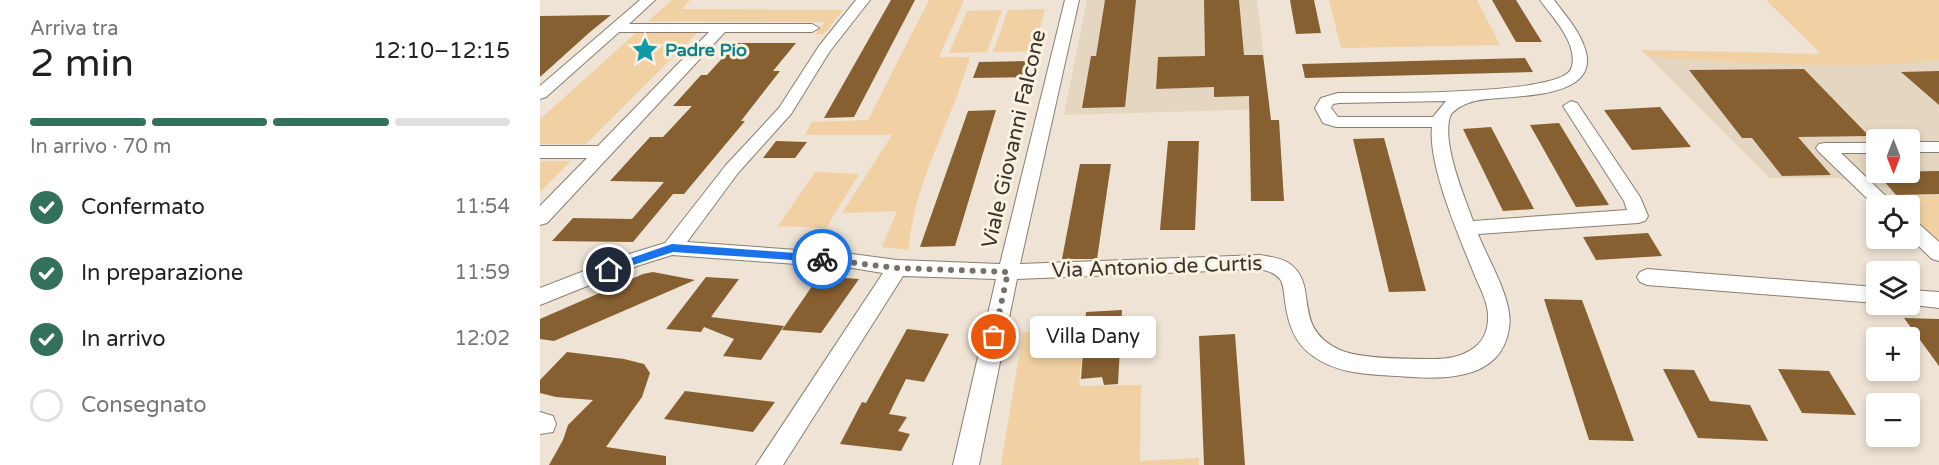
<!DOCTYPE html>
<html lang="it">
<head>
<meta charset="utf-8">
<style>
  body { margin:0; font-family:"Varela Round",sans-serif; background:#f6f6f6; color:#222; height:100vh; display:flex; flex-direction:column; font-size:22px; white-space:nowrap }
  * { box-sizing:border-box; margin:0 }
  p { font-size:20px; color:#767676 }
  .icon { flex:none; width:33px; height:33px; fill:none; stroke:currentColor; stroke-width:2; stroke-linecap:round; stroke-linejoin:round }
  .map { position:relative; flex:1; overflow:hidden }
  .details { display:flex; flex-direction:column; background:#fff; width:540px }
  .details>* { flex:none }
  .needle { width:39px; rotate:180deg }
  .fabs { position:absolute; left:1326px; top:129px; display:grid; gap:12px }
  .fabs a { display:grid; place-items:center; width:54px; height:54px; border-radius:6px; background:#fff; box-shadow:0 3px 9px #0003; font-size:30px }
  .pin { position:absolute; display:grid; place-items:center; width:51px; height:51px; color:#fff; margin:-26px; border:3px solid #fff; border-radius:50%; box-shadow:0 2px 6px #0007 }
  .courier { position:absolute; display:grid; place-items:center; width:60px; height:60px; margin:-30px; border:4px solid #1a73e8; border-radius:50%; background:#fff; color:#222; box-shadow:0 2px 8px #0007 }
  .bubble { position:absolute; height:42px; border-radius:6px; background:#fff; box-shadow:0 3px 9px #0003; font-size:20px; font-weight:600; line-height:42px; text-align:center }
  .headline em { font-style:normal; font-weight:600 }
  .headline div { display:flex; flex-direction:column-reverse }
  .headline { display:flex; align-items:center; justify-content:space-between; height:102px; padding:0 30px }
  h1 { font-size:39px; font-weight:600; line-height:45px }
  .bar { display:grid; grid-template-columns:repeat(4,1fr); gap:9px 6px; align-content:center; height:72px; padding:0 30px }
  .bar i { height:8px; border-radius:4px; background:#e0e0e0 }
  .bar .selected { background:#34715c }
  .bar p { grid-column:span 4 }
  ol { padding:0 30px; list-style:none }
  li { display:flex; align-items:center; gap:18px; height:66px }
  li p { margin-inline-start:auto }
  li .icon { padding:6px; border-radius:50%; background:#34715c; color:#fff; stroke-width:4 }
  li:last-child { color:#767676 }
  li i { width:33px; height:33px; border:3px solid #e0e0e0; border-radius:50% }
  main { display:flex; flex:1; min-height:0 }
  .map>svg:first-child { display:block }
  .built { fill:#e4d6c1; fill-rule:evenodd }
  .green { fill:#f1d1a3 }
  .building { fill:#876031 }
  .lines { fill:none; stroke-linecap:round; stroke-linejoin:round }
  .minor-casing { stroke:#887f71; stroke-width:2 }
  .minor { fill:#fff; fill-rule:evenodd }
  .route { fill:#1a73e8 }
  .done { stroke:#787168; stroke-width:6; stroke-dasharray:0 10.8 }
  .labels { text-anchor:middle; dominant-baseline:central; stroke-width:6; stroke-linejoin:round; paint-order:stroke }
  .far-culture-label { font-size:18px; font-weight:bold; fill:#0d838f; stroke:#fbf1e1; text-anchor:start }
  .street-label { font-size:21px; fill:#38342e; stroke:#fbf1e1 }
</style>
</head>
<body>
<main>
<section class="details">
<div class="headline"><div><h1>2 min</h1><p>Arriva tra</p></div><em>12:10–12:15</em></div>
<div class="bar"><i class="selected"></i><i class="selected"></i><i class="selected"></i><i></i><p>In arrivo · 70 m</p></div>
<ol>
<li><svg class="icon" aria-label="check" viewBox="0 0 24 24"><path d="M5 12l5 5 9-10"/></svg>Confermato<p>11:54</p></li>
<li><svg class="icon" aria-label="check" viewBox="0 0 24 24"><path d="M5 12l5 5 9-10"/></svg>In preparazione<p>11:59</p></li>
<li><svg class="icon" aria-label="check" viewBox="0 0 24 24"><path d="M5 12l5 5 9-10"/></svg>In arrivo<p>12:02</p></li>
<li><i></i>Consegnato</li>
</ol>
</section>
<div class="map">
<svg width="1399" height="465" viewBox="0 0 1399 465">
  <rect width="100%" height="100%" fill="#eee3d4"/>
  <path class="built" d="M 547,0 L 717,0 L 730,109 L 524,115 Z
    M 1109,57 L 1310,64 L 1399,60 L 1399,196 L 1326,195 L 1312,181 L 1297,178 L 1230,178 ZM 1336,140 L 1370,140 L 1370,172 L 1336,172 Z"/>
  <path class="green" d="M 132,0 L 150,0 L 142,9 L 303,10 L 284,34 L 275,34 L 285,22 L 108,21 Z
    M 389,0 L 424,0 L 399,57 L 430,57 C 415,109 389,157 375,209 C 372,222 370,236 368,250 L 342,247 L 357,211 L 302,213 L 352,135 L 265,135 L 272,122 L 328,120 Z
    M 789,0 L 937,0 L 960,45 L 801,48 Z
    M 1226,0 L 1399,0 L 1399,60 C 1306,71 1202,62 1109,57 L 1101,50 L 1281,54 Z
    M 505,9 L 494,51 L 453,52 L 468,10 Z
    M 462,10 L 447,52 L 409,53 L 427,11 Z
    M 96,33 L 157,33 L 46,144 L 0,144 L 0,119 Z
    M 2,161 L 31,161 L 0,192 L 0,162 Z
    M 275,172 L 319,174 L 286,228 L 238,226 Z
    M 1343,195 L 1399,196 L 1399,244 L 1370,219 L 1370,206 L 1355,205 Z
    M 544,330 L 539,386 L 601,385 L 600,461 L 659,458 L 659,465 L 461,465 L 483,332 Z"/>
  <path class="building" d="M 351,0 L 375,0 L 314,117 L 284,118 Z
    M 565,0 L 596,0 L 585,107 L 542,108 L 551,56 L 556,56 Z
    M 664,0 L 699,0 L 704,55 L 723,55 L 731,120 L 739,120 L 744,201 L 711,201 L 709,96 L 674,97 L 674,87 L 616,89 L 618,57 L 665,56 Z
    M 750,0 L 774,0 L 781,33 L 756,34 Z
    M 952,0 L 976,0 L 1002,42 L 976,42 Z
    M 71,15 L 50,32 L 0,77 L 0,16 Z
    M 196,43 L 256,43 L 233,71 L 240,71 L 201,121 L 205,121 L 144,194 L 133,194 L 93,242 L 12,241 L 33,218 L 92,219 L 124,182 L 70,181 L 110,137 L 123,137 L 152,106 L 133,106 L 161,75 L 167,75 Z
    M 985,58 L 993,72 L 765,78 L 762,64 Z
    M 493,61 L 488,77 L 433,78 L 439,62 Z
    M 1264,69 L 1329,136 L 1258,137 L 1291,175 L 1242,176 L 1212,138 L 1202,138 L 1149,70 Z
    M 1399,71 L 1399,105 L 1361,72 Z
    M 1120,107 L 1151,147 L 1092,150 L 1064,110 Z
    M 456,110 L 415,246 L 380,247 L 428,111 Z
    M 1019,123 L 1069,205 L 1036,207 L 990,125 Z
    M 951,127 L 994,209 L 963,211 L 923,129 Z
    M 844,138 L 886,291 L 849,292 L 813,139 Z
    M 236,141 L 267,142 L 255,158 L 223,158 Z
    M 628,141 L 659,141 L 655,230 L 620,230 Z
    M 540,164 L 571,164 L 557,259 L 522,259 Z
    M 1399,171 L 1399,194 L 1356,195 L 1336,172 Z
    M 1108,233 L 1122,256 L 1056,260 L 1043,237 Z
    M 113,272 L 155,280 L 14,341 L 0,339 L 0,319 L 103,274 Z
    M 279,276 L 319,279 L 281,333 L 242,330 Z
    M 166,277 L 199,279 L 171,317 L 244,326 L 221,360 L 183,356 L 194,339 L 164,327 L 161,332 L 126,329 Z
    M 1004,299 L 1042,300 L 1094,441 L 1049,440 Z
    M 582,310 L 578,384 L 564,385 L 562,377 L 541,379 L 546,312 Z
    M 1364,318 L 1399,319 L 1399,366 Z
    M 367,329 L 409,334 L 384,382 L 366,379 L 349,414 L 367,417 L 358,431 L 370,434 L 361,451 L 300,444 L 322,402 L 326,403 Z
    M 695,334 L 705,465 L 664,465 L 659,336 Z
    M 27,352 L 84,359 L 104,364 L 110,373 L 102,397 L 66,447 L 126,456 L 126,465 L 9,465 L 23,440 L 28,425 L 53,400 L 16,397 L 0,393 L 0,380 Z
    M 1123,369 L 1154,370 L 1170,401 L 1210,405 L 1228,441 L 1158,438 Z
    M 1238,369 L 1289,371 L 1316,415 L 1262,413 Z
    M 145,391 L 235,402 L 213,432 L 124,419 Z"/>
  <g class="lines">
    <g class="minor-casing">
      <path id="minor" d="M 100,0 L 115,0 L 89,24 L 272,24 L 279,28 L 272,32 L 185,32 L 7,223 L 0,225 L 0,206 L 47,158 L 0,158 L 0,146 L 58,146 L 169,32 L 79,32 L 6,97 L 0,99 L 0,86 Z
        M 316,0 L 330,0 L 290,51 L 251,114 L 198,173 L 147,242 L 312,254 L 357,260 L 460,264 L 525,0 L 539,0 L 480,264 L 720,255 C 730,257 742,258 750,264 C 780,286 750,327 800,350 C 820,359 868,359 890,359 C 918,360 948,350 948,318 C 949,302 938,285 933,271 C 918,234 888,165 892,127 L 796,127 L 783,123 L 775,108 L 781,98 L 798,93 C 831,93 1020,96 1031,69 C 1040,45 1013,18 1000,0 L 1014,0 C 1025,15 1038,29 1044,46 C 1066,103 965,94 935,101 C 926,103 918,107 911,114 C 900,140 924,195 933,221 L 1087,210 L 1084,201 L 1023,106 L 1031,101 L 1037,103 L 1100,197 L 1108,216 L 1105,221 L 1098,223 L 938,234 C 948,260 974,301 969,328 C 961,384 897,379 856,376 C 827,374 798,374 773,356 C 754,343 748,323 745,301 C 744,294 744,285 740,279 C 735,273 728,271 720,269 L 477,279 L 439,465 L 413,465 L 456,279 L 363,276 L 243,465 L 216,465 L 343,273 L 312,268 L 132,255 L 97,266 L 0,305 L 0,288 L 83,256 L 125,243 L 186,165 L 239,108 L 279,46 ZM 906,101 L 893,117 L 798,117 L 791,108 L 793,104 L 799,103 Z
        M 1370,142 L 1399,142 L 1399,152 L 1370,152 Z
        M 1285,143 L 1336,143 L 1336,153 L 1301,153 L 1356,206 L 1336,207 L 1279,152 L 1276,148 L 1279,144 Z
        M 1370,220 L 1377,222 L 1399,242 L 1399,261 L 1392,259 L 1370,238 Z
        M 1107,269 L 1336,287 L 1336,303 L 1107,285 L 1100,282 L 1097,277 L 1100,272 Z
        M 1370,290 L 1399,292 L 1399,308 L 1365,304 L 1370,304 Z
        M 0,412 L 13,416 L 16,424 L 13,432 L 0,434 Z"/>
    </g>
    <use href="#minor" class="minor"/>
  </g>
  <path class="route" d="M 132,244 L 282,255 L 287,259 L 282,262 L 133,252 L 69,273 L 64,270 L 65,267 Z"/>
  <g class="lines">
    <path class="done" d="M 282,259 L 357,268 L 468,272 L 454,337"/>
  </g>
  <defs>
    <g id="sight-bare" transform="scale(2.07)"><path d="M0-6L1.8-2.2L6-1.7L2.9 1.2L3.7 5.4L0 3.3L-3.7 5.4L-2.9 1.2L-6-1.7L-1.8-2.2Z" fill="#0f9aa8" stroke="#fbf1e1" stroke-width="2.5" paint-order="stroke"/></g>
  </defs>
  <g fill-rule="evenodd">
    <use href="#sight-bare" x="105" y="50"/>
  </g>
  <g class="labels">
    <g class="far-culture-label">
      <text x="125" y="50">Padre Pio</text>
    </g>
    <g class="street-label">
      <text transform="translate(474 139) rotate(-77)">Viale Giovanni Falcone</text>
      <text transform="translate(617 267) rotate(-2)">Via Antonio de Curtis</text>
    </g>
  </g>
</svg>
<div class="fabs">
<a><svg class="needle" viewBox="-14 -14 28 28"><path d="M0-13l5 13h-10z" fill="#e53935"/><path d="M0 13l5-13h-10z" fill="#767676"/></svg></a>
<a><svg class="icon" aria-label="locate" viewBox="0 0 24 24"><circle cx="12" cy="12" r="6"/><path d="M12 2v4M12 18v4M2 12h4M18 12h4"/></svg></a>
<a><svg class="icon" aria-label="layers" viewBox="0 0 24 24"><path d="M12 4l9 5-9 5-9-5zM3 14l9 5 9-5"/></svg></a>
<a>+</a>
<a>−</a>
</div>
<div class="pin" style="left:454px;top:337px;background:#ea580c"><svg class="icon" aria-label="bag" viewBox="0 0 24 24"><path d="M5 8h14l-1 12H6zM9 8a3 3 0 0 1 6 0"/></svg></div>
<div class="pin" style="left:69px;top:270px;background:#1f2937"><svg class="icon" aria-label="home" viewBox="0 0 24 24"><path d="M3 11l9-7 9 7M6 9v11h12V9"/></svg></div>
<div class="courier" style="left:282px;top:259px"><svg class="icon" aria-label="bike" viewBox="0 0 24 24"><circle cx="6" cy="16" r="4"/><circle cx="18" cy="16" r="4"/><path d="M6 16l4-8h5l3 8M10 8l3 8H6M13 5h3"/></svg></div>
<div class="bubble" style="left:490px;top:316px;width:126px">Villa Dany</div>
</div>
</main>
</body>
</html>
